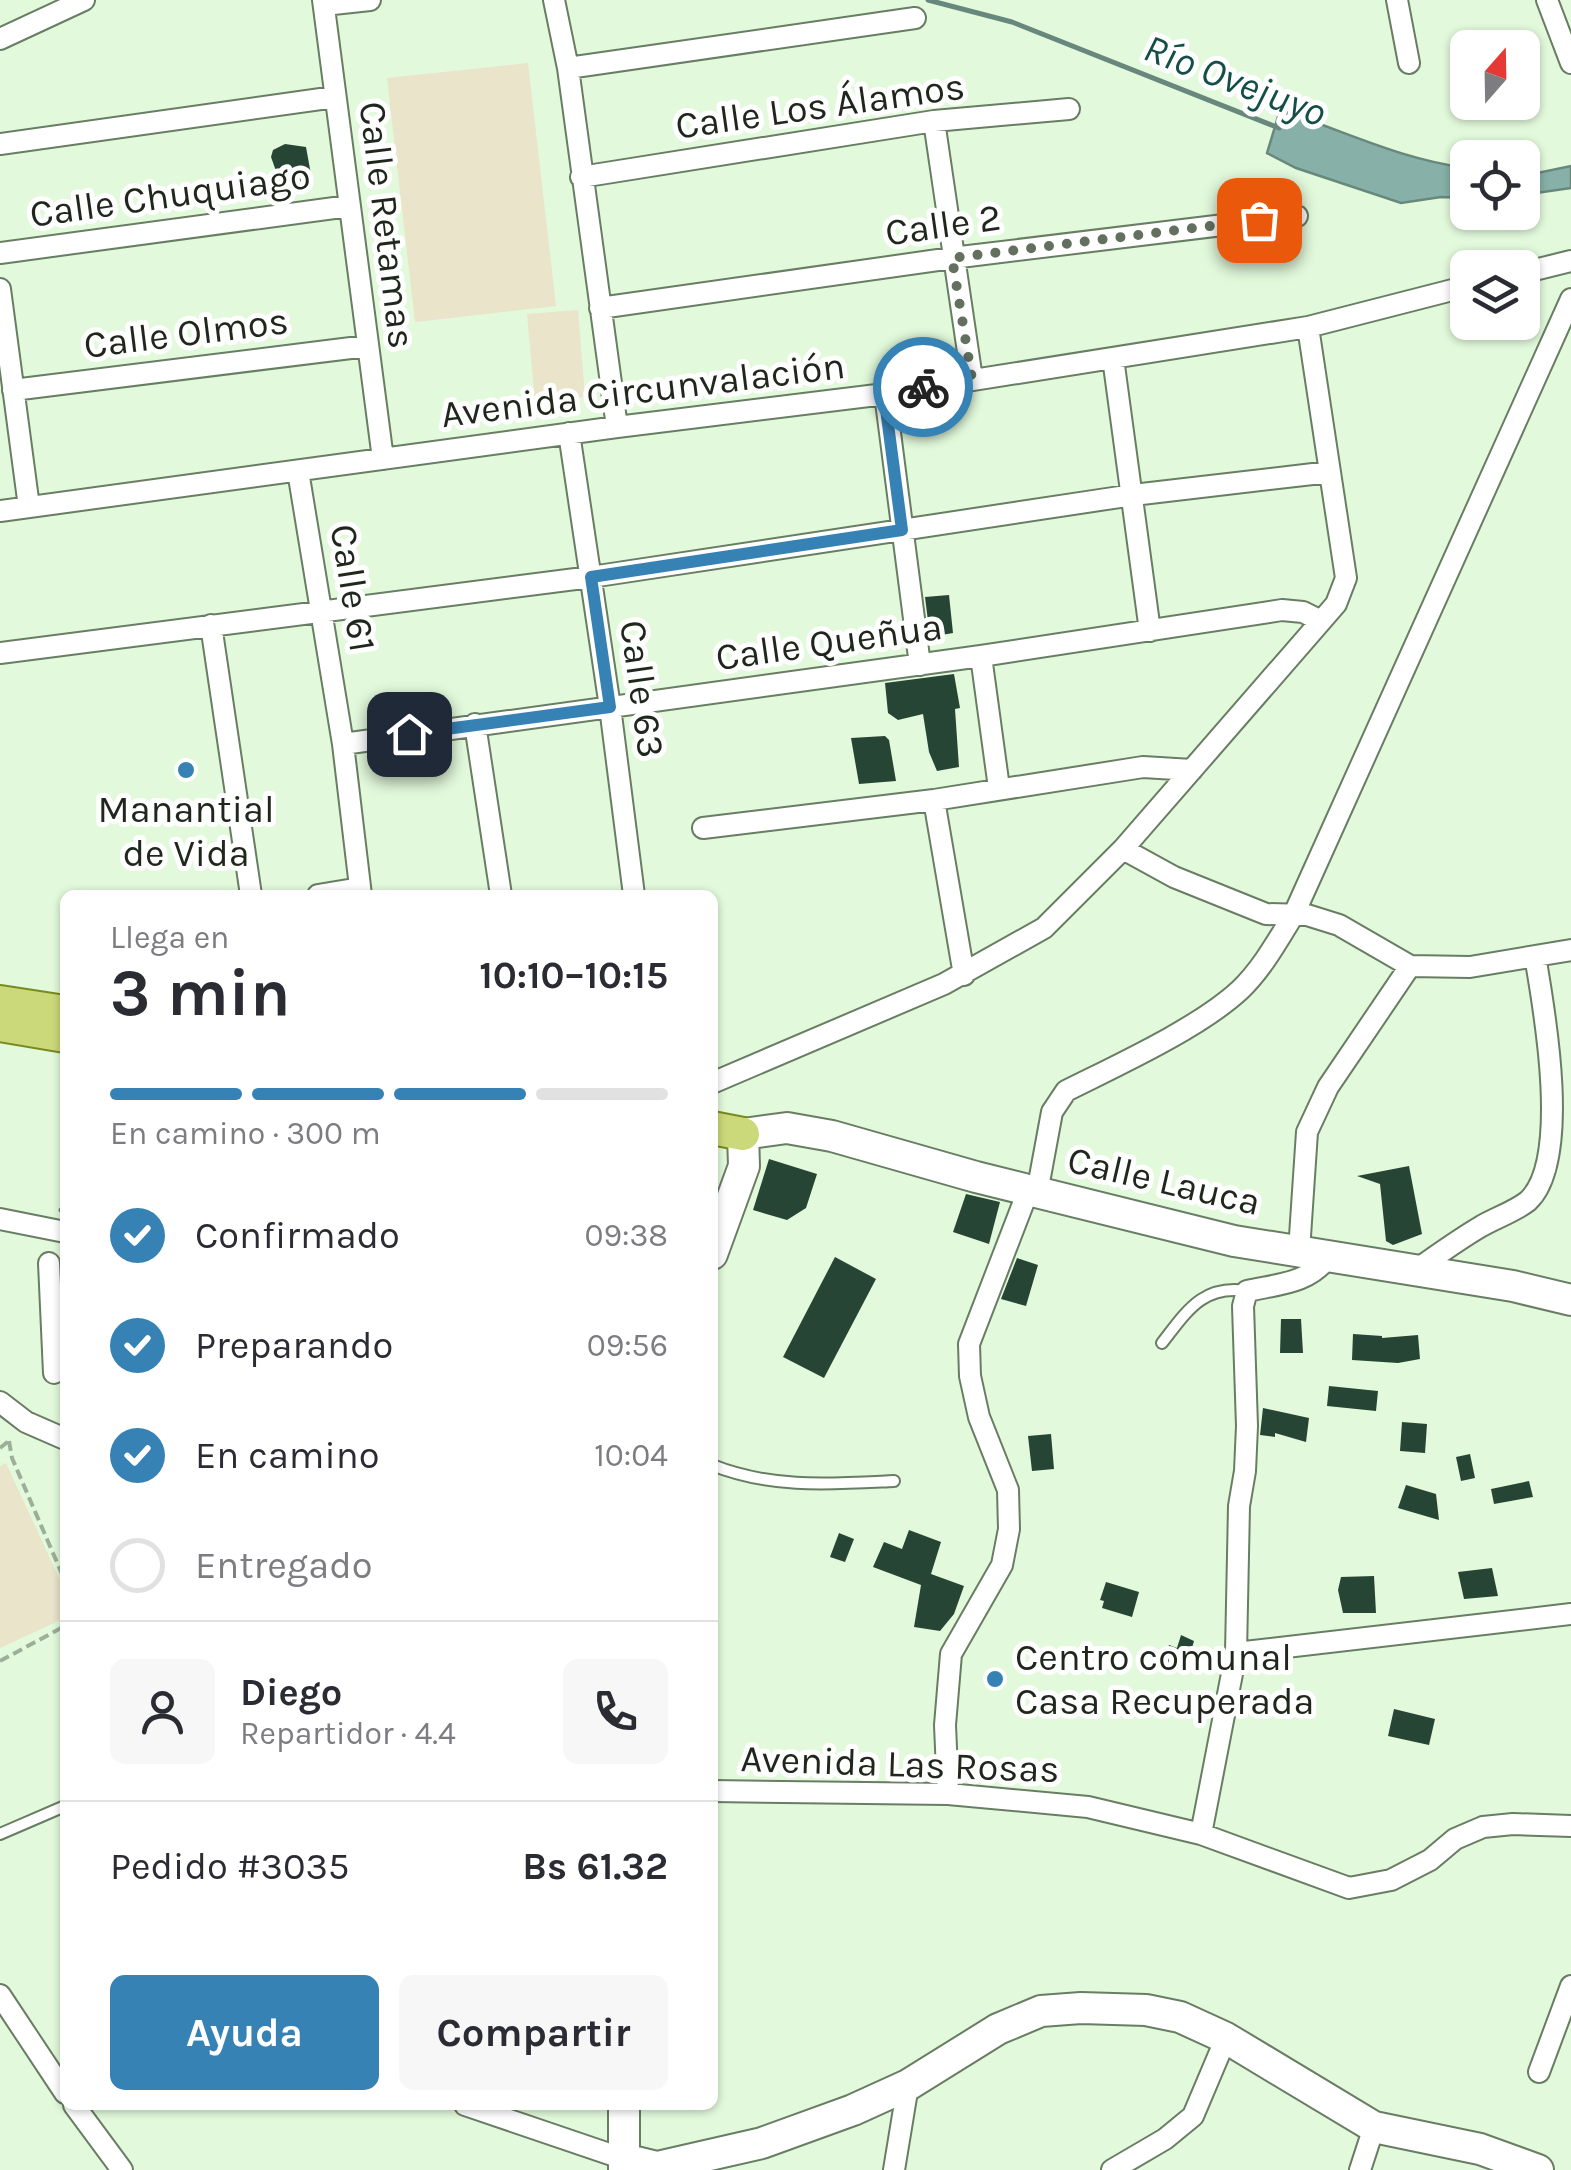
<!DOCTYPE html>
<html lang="es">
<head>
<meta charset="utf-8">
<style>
  body { margin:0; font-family:Karla,sans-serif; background:#f7f7f7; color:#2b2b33; height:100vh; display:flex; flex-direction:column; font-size:38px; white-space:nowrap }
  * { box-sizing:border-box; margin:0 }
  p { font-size:32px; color:#7c7c81 }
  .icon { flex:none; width:55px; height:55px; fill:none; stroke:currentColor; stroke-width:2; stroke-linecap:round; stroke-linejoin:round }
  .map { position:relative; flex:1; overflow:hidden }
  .sheet { position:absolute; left:60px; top:890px; width:658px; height:1220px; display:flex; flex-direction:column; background:#fff; border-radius:15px; box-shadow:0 2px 8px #0004 }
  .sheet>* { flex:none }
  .needle { width:65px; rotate:20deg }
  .buttons { position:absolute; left:1450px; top:30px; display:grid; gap:20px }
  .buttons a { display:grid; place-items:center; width:90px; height:90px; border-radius:15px; background:#fff; box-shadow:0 2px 8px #0004; font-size:50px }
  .pin { position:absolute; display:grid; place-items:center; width:85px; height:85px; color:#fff; margin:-42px; border-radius:20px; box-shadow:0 5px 15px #0006 }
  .courier { position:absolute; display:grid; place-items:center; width:100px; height:100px; margin:-50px; border:8px solid #3782b5; border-radius:50%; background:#fff; color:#222; box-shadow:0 2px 12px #0007 }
  .headline em { font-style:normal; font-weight:700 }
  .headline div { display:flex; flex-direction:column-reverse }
  .headline { display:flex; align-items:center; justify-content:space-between; height:170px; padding:0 50px }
  h1 { font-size:65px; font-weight:700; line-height:75px }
  .bar { display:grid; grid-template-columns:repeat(4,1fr); gap:15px 10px; align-content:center; height:120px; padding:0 50px }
  .bar i { height:12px; border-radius:8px; background:#e1e1e2 }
  .bar .selected { background:#3782b5 }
  .bar p { grid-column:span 4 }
  .line { display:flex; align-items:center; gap:25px; padding:0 50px; border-top:2px solid #e1e1e2 }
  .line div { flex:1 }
  .round { display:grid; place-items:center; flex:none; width:105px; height:105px; border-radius:15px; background:#f7f7f7 }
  ol { padding:0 50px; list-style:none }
  li { display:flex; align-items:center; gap:30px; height:110px }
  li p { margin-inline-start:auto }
  li .icon { padding:10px; border-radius:50%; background:#3782b5; color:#fff; stroke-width:4 }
  li:last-child { color:#7c7c81 }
  li i { width:55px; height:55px; border:5px solid #e1e1e2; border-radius:50% }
  .primary-button { display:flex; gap:20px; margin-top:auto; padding:20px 50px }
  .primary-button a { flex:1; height:115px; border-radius:15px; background:#3782b5; color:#fff; font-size:40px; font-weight:700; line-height:115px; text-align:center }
  .primary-button a+a { background:#f7f7f7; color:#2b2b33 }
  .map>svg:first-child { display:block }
  .green { fill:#e9e4ca }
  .water { fill:#87b1a8; stroke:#68887e; stroke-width:2.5 }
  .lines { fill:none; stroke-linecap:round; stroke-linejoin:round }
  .stream { stroke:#68887e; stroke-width:5 }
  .building { fill:#274535 }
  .lane-casing { stroke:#687d63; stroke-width:14 }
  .street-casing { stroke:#687d63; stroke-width:24 }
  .secondary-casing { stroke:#687d63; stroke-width:34 }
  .primary-casing { stroke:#798a1f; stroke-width:36 }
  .path { stroke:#9daf98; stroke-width:4; stroke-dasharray:10 5; stroke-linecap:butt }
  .lane { stroke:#fff; stroke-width:10 }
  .street { stroke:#fff; stroke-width:20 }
  .secondary { stroke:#fff; stroke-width:30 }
  .primary { stroke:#cbd97a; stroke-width:32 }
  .done { stroke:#63705f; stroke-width:10; stroke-dasharray:0 18 }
  .route { stroke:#3782b5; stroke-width:12 }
  .poi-dot { fill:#3782b5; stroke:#fefefe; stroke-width:4 }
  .labels { text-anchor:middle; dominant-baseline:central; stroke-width:10; stroke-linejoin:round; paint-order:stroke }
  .street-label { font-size:38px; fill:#1f271c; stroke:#fefefe }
  .poi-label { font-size:38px; fill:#1f271c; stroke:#fefefe }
  .water-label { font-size:40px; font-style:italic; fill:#134f46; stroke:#fefefe }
</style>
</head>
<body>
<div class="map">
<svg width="1571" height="2170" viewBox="0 0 1571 2170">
  <rect width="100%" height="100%" fill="#e2f9db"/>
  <path class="green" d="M 528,63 L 556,306 L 415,322 L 387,78 Z
    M 578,310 L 585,397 L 535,401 L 527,314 Z
    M 6,1463 L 65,1591 L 65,1618 L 0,1648 L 0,1466 Z"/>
  <path class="water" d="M 1280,110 C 1345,131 1399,159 1467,168 L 1467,198 L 1441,197 L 1401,203 L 1296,168 L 1267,153 Z
    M 1571,166 L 1571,188 L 1523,195 L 1523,176 Z"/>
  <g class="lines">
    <path class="stream" d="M 928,0 L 1012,22 L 1279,128
      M 61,1210 L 65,1210"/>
  </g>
  <path class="building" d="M 285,144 L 306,147 L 312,180 L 281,185 L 271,157 L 273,150 Z
    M 949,595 L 953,633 L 930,637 L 925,597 Z
    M 954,674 L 960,708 L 955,709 L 959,767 L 937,771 L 929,752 L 923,714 L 898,720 L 888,713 L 885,683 Z
    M 885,736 L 889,740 L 896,781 L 859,784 L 851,738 Z
    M 769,1159 L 817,1174 L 806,1208 L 787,1220 L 753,1210 Z
    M 1409,1166 L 1422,1234 L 1393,1245 L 1386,1241 L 1380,1184 L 1357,1176 Z
    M 966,1194 L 1000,1202 L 989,1244 L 953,1232 Z
    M 835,1257 L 876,1279 L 824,1378 L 783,1357 Z
    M 1017,1258 L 1038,1265 L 1026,1306 L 1001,1299 Z
    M 1281,1319 L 1301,1319 L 1303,1353 L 1280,1353 Z
    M 1353,1334 L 1382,1336 L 1382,1338 L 1418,1335 L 1420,1359 L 1398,1363 L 1352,1360 Z
    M 1329,1386 L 1378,1391 L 1376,1411 L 1327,1406 Z
    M 1263,1408 L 1309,1418 L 1306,1442 L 1275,1433 L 1275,1437 L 1260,1435 Z
    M 1402,1422 L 1427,1424 L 1425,1453 L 1400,1451 Z
    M 1051,1434 L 1054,1469 L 1032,1471 L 1028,1436 Z
    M 1470,1454 L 1475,1478 L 1461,1481 L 1456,1457 Z
    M 1529,1481 L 1533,1497 L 1494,1504 L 1491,1489 Z
    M 1406,1485 L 1436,1494 L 1439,1520 L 1398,1508 Z
    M 909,1530 L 941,1542 L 931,1574 L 964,1586 L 954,1614 L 940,1631 L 914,1627 L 921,1585 L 873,1567 L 884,1542 L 902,1549 Z
    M 839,1533 L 854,1539 L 845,1562 L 830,1557 Z
    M 1492,1568 L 1498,1596 L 1464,1599 L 1458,1572 Z
    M 1374,1576 L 1376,1613 L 1343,1613 L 1338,1590 L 1341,1577 Z
    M 1106,1582 L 1139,1592 L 1132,1617 L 1102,1608 L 1104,1601 L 1100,1600 Z
    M 1181,1635 L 1194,1641 L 1185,1671 L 1163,1664 L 1169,1645 L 1177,1648 Z
    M 1394,1709 L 1435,1719 L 1429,1745 L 1388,1736 Z"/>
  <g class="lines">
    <g class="lane-casing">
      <path id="lane" d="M 1162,1343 C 1187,1311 1203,1284 1247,1291
        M 712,1465 C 772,1489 832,1484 894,1481
        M 0,1834 L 65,1806"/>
    </g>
    <g class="street-casing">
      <path id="street" d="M 323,0 L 383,459
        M 554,0 L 568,68 L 617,427
        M 1397,0 L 1409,63
        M 1547,0 L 1571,63
        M 324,5 L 370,0
        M 0,39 L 84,0
        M 568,68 L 915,18
        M 934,121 L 972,379
        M 0,144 L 335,97
        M 581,177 L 934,121 L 1069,109
        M 0,253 L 349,206
        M 1522,273 L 1571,261
        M 0,289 L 29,507
        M 600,308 L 952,258 L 1297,216
        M 1113,358 L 1150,631
        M 13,390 L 367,346
        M 885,394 L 920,665
        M 569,433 L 610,707 L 634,895
        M 298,471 L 343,744 L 361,895
        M 0,511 L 617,427 L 885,394 L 1308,327 L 1468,286
        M 211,625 L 251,895
        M 0,653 L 591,577 L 1133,495 L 1330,472
        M 981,656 L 999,788
        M 475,724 L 501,895
        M 343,744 L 981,656 L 1282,610 L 1303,612 L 1321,621
        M 934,800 L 964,975
        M 703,828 L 934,800 L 1143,767 L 1192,770
        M 1123,849 L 1174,877 L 1266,914 L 1307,915 L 1339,925 L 1410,966 L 1470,967 L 1571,950
        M 318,895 L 360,888
        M 712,1083 L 944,984 L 1044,928 L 1123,849 L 1336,604 L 1346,578 L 1308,327
        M 1037,1193 L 1052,1112 L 1066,1091 C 1118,1065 1199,1028 1240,990 C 1262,969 1278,940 1294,914 L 1571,299
        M 0,1219 L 65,1232
        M 1299,1251 L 1307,1132 L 1328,1087 L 1410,966
        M 49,1263 L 54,1373
        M 1416,1270 C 1437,1255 1458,1240 1480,1227 C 1495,1218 1514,1212 1528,1201 C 1571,1161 1545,1013 1535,956
        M 0,1402 L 26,1422 L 65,1439
        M 1236,1653 L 1571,1614
        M 712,1791 L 948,1794 L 1088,1807 L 1201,1834 L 1349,1888 L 1391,1880 L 1430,1860 L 1455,1839 L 1483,1827 L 1513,1824 L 1571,1826
        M 948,1794 L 945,1725 L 951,1654 L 1002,1565 L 1009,1529 L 1008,1490 L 979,1417 L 970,1376 L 969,1344 L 1028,1191
        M 1201,1834 L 1236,1653 L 1239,1506 L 1245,1471 L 1247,1426 L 1243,1306 L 1247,1291 C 1278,1284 1309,1284 1329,1256
        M 0,1995 L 65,2093
        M 1539,2072 L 1571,1986
        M 74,2105 L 122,2170
        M 465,2105 L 624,2159
        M 894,2170 L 908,2085
        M 1112,2170 L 1165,2139 L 1193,2116 L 1226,2038
        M 1360,2170 L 1374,2127"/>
    </g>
    <g class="secondary-casing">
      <path id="secondary" d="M 712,1254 L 744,1166 L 743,1134 L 787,1128 L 832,1136 L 976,1177 L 1234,1241 L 1513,1286 L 1571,1300
        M 624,2159 L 657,2167 L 762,2143 L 853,2110 L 908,2085 L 998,2029 L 1041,2011 L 1081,2008 L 1146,2010 L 1180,2017 L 1226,2038 L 1374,2127 L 1480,2149 L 1538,2170
        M 624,2170 L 624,2105"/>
    </g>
    <g class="primary-casing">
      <path id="primary" d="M 0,1002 L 65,1012
        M 0,1025 L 65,1036
        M 712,1128 L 743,1134"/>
    </g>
    <path class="path" d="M 9,1441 L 12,1458 L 65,1581
      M 0,1448 L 10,1440
      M 0,1661 L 65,1626"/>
    <use href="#lane" class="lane"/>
    <use href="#street" class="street"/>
    <use href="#secondary" class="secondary"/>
    <use href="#primary" class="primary"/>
  </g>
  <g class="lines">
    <path class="done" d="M 923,387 L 972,379 L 952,258 L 1259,220"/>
    <path class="route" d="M 409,734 L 610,707 L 591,577 L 902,530 L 884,394 L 923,387"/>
  </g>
  <g class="poi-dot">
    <circle cx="186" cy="770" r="10"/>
    <circle cx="995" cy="1679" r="10"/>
  </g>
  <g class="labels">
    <g class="street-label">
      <text transform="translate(820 106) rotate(-8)">Calle Los Álamos</text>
      <text transform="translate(170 195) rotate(-8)">Calle Chuquiago</text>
      <text transform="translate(387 225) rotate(83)">Calle Retamas</text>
      <text transform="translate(943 225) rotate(-8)">Calle 2</text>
      <text transform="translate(186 333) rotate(-7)">Calle Olmos</text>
      <text transform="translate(643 390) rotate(-7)">Avenida Circunvalación</text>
      <text transform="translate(353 588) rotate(81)">Calle 61</text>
      <text transform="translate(829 642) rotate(-8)">Calle Queñua</text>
      <text transform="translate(642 689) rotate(82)">Calle 63</text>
      <text transform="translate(1164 1181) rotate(13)">Calle Lauca</text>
      <text transform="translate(900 1764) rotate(2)">Avenida Las Rosas</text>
    </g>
    <g class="poi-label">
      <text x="186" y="809">Manantial<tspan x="186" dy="44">de Vida</tspan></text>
      <text x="1015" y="1657" text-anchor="start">Centro comunal<tspan x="1015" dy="44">Casa Recuperada</tspan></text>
    </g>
    <g class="water-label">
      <text transform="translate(1235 80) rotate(21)">Río Ovejuyo</text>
    </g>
  </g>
</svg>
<div class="buttons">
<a><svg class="needle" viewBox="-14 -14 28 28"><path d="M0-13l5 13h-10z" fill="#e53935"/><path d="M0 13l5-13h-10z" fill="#7c7c81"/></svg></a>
<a><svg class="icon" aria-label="locate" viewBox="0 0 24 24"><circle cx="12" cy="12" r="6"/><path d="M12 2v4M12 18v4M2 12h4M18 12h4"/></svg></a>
<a><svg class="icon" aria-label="layers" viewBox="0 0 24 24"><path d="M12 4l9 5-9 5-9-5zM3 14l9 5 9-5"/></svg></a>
</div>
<div class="pin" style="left:1259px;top:220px;background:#ea580c"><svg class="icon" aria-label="bag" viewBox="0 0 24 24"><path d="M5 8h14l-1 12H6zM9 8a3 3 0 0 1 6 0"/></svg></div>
<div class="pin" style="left:409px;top:734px;background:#1f2937"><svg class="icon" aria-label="home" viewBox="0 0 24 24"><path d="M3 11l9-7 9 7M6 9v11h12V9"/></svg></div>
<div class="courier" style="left:923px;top:387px"><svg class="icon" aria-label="bike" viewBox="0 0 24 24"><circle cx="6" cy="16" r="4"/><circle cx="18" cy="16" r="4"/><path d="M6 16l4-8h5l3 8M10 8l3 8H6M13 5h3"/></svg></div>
<section class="sheet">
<div class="headline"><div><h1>3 min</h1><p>Llega en</p></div><em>10:10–10:15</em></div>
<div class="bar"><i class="selected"></i><i class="selected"></i><i class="selected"></i><i></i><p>En camino · 300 m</p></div>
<ol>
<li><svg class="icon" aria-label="check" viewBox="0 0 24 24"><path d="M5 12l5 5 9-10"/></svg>Confirmado<p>09:38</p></li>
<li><svg class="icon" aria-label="check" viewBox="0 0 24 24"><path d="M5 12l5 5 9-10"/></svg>Preparando<p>09:56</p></li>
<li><svg class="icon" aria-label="check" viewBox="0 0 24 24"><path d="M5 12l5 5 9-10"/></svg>En camino<p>10:04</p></li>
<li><i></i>Entregado</li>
</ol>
<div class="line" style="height:180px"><a class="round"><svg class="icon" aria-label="person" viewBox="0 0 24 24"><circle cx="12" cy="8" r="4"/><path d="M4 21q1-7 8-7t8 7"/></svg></a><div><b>Diego</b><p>Repartidor · 4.4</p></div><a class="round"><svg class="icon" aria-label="phone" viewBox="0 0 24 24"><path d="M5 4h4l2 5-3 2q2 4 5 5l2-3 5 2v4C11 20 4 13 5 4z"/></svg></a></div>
<div class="line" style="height:130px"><div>Pedido #3035</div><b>Bs 61.32</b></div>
<div class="primary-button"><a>Ayuda</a><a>Compartir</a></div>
</section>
</div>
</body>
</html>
